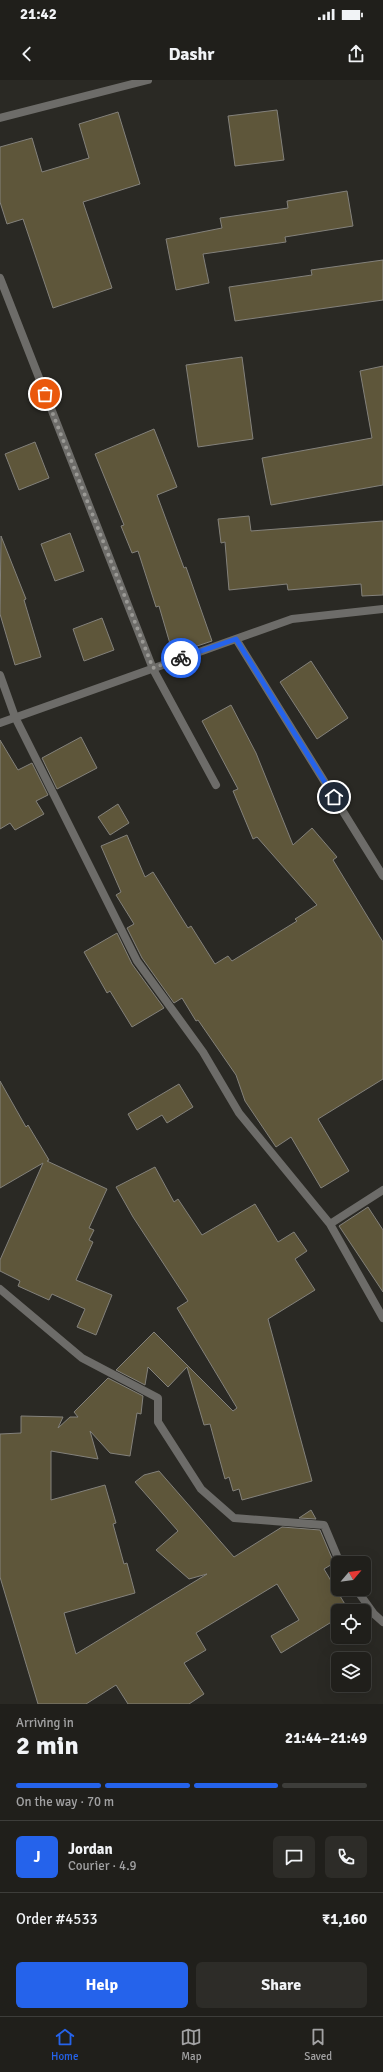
<!DOCTYPE html>
<html lang="en">
<head>
<meta charset="utf-8">
<style>
  body { margin:0; font-family:Signika,sans-serif; background:#2d2c28; color:#f1f3f6; height:100vh; display:flex; flex-direction:column; font-size:15px; white-space:nowrap }
  * { box-sizing:border-box; margin:0 }
  p { font-size:13px; color:#a2a2a3 }
  .icon { flex:none; width:22px; height:22px; fill:none; stroke:currentColor; stroke-width:2; stroke-linecap:round; stroke-linejoin:round }
  .map { position:relative; height:1624px; overflow:hidden }
  .panel { display:flex; flex-direction:column; background:#201f1b; flex:1 }
  .panel>* { flex:none }
  .needle { width:26px; rotate:61deg }
  .controls { position:absolute; left:331px; top:1476px; display:grid; gap:8px }
  .controls a { display:grid; place-items:center; width:40px; height:40px; border-radius:6px; background:#201f1b; box-shadow:0 4px 16px #0002,0 0 0 1px #3d3d3a; font-size:20px }
  .pin { position:absolute; display:grid; place-items:center; width:34px; height:34px; color:#fff; margin:-17px; border:2px solid #fff; border-radius:50%; box-shadow:0 1px 4px #0007 }
  .courier { position:absolute; display:grid; place-items:center; width:40px; height:40px; margin:-20px; border:3px solid #2563eb; border-radius:50%; background:#fff; color:#222; box-shadow:0 1px 5px #0007 }
  .head em { font-style:normal; font-weight:800 }
  .head div { display:flex; flex-direction:column-reverse }
  .head { display:flex; align-items:center; justify-content:space-between; height:68px; padding:0 16px }
  h1 { font-size:26px; font-weight:800; line-height:30px }
  .bar { display:grid; grid-template-columns:repeat(4,1fr); gap:6px 4px; align-content:center; height:48px; padding:0 16px }
  .bar i { height:5px; border-radius:3px; background:#3d3d3a }
  .bar .active { background:#2563eb }
  .bar p { grid-column:span 4 }
  .line { display:flex; align-items:center; gap:10px; padding:0 16px; border-top:1px solid #3d3d3a }
  .line div { flex:1 }
  .round { display:grid; place-items:center; flex:none; width:42px; height:42px; border-radius:6px; background:#2d2c28 }
  .primary-button { display:flex; gap:8px; margin-top:auto; padding:8px 16px }
  .primary-button a { flex:1; height:46px; border-radius:6px; background:#2563eb; color:#fff; font-size:16px; font-weight:800; line-height:46px; text-align:center }
  .primary-button a+a { background:#2d2c28; color:#f1f3f6 }
  .status { display:flex; justify-content:space-between; align-items:center; height:28px; padding:0 20px; background:#201f1b; direction:ltr }
  .status svg { height:11px; fill:currentColor }
  header { display:flex; justify-content:space-between; align-items:center; height:52px; padding:0 16px; background:#201f1b; font-size:18px; font-weight:800 }
  .menu { display:flex; justify-content:space-around; align-items:center; height:56px; border-top:1px solid #3d3d3a; background:#201f1b; font-size:11px; color:#a2a2a3 }
  .menu a { display:grid; justify-items:center; gap:2px }
  .menu .active { color:#2563eb }
  .map>svg:first-child { display:block }
  .building { fill:#5e563a; stroke:#83817b }
  .lines { fill:none; stroke-linecap:round; stroke-linejoin:round }
  .minor { stroke:#6d6c69; stroke-width:8 }
  .done { stroke:#9a9995; stroke-width:4; stroke-dasharray:0 7.2 }
  .route { stroke:#2563eb; stroke-width:5 }
</style>
</head>
<body>
<div class="status"><b>21:42</b><svg viewBox="0 0 49 12"><path d="M0 12V9h3v3zM5 12V6h3v6zM10 12V3h3v9zM15 12V0h3v12zM26 1h20v11H26zM47 4h2v5h-2z"/></svg></div>
<header><svg class="icon" aria-label="back" viewBox="0 0 24 24"><path d="M15 5l-7 7 7 7"/></svg>Dashr<svg class="icon" aria-label="share" viewBox="0 0 24 24"><path d="M12 15V3M7 8l5-5 5 5M5 13v7h14v-7"/></svg></header>
<div class="map">
<svg width="383" height="1624" viewBox="0 0 383 1624">
  <rect width="100%" height="100%" fill="#2a2924"/>
  <path class="building" d="M 277,30 L 284,80 L 235,86 L 228,36 Z
    M 118,32 L 140,104 L 83,122 L 112,208 L 53,228 L 23,139 L 7,144 L 0,122 L 0,67 L 32,58 L 42,92 L 89,78 L 79,44 Z
    M 347,111 L 353,146 L 285,157 L 286,162 L 203,174 L 209,203 L 176,210 L 166,159 L 222,148 L 220,138 L 288,128 L 287,121 Z
    M 383,180 L 383,220 L 235,241 L 229,207 L 312,195 L 311,190 Z
    M 242,277 L 253,359 L 198,367 L 186,285 Z
    M 383,286 L 383,405 L 271,425 L 262,378 L 372,358 L 360,291 Z
    M 154,349 L 177,407 L 157,415 L 184,488 L 186,487 L 212,561 L 173,574 L 159,526 L 156,527 L 138,471 L 132,473 L 121,446 L 124,445 L 95,374 Z
    M 35,362 L 49,398 L 19,410 L 5,374 Z
    M 249,436 L 251,451 L 383,441 L 383,515 L 362,516 L 361,504 L 288,510 L 287,504 L 229,510 L 225,462 L 221,463 L 218,439 Z
    M 70,453 L 84,491 L 55,501 L 41,464 Z
    M 1,456 L 26,519 L 24,520 L 41,577 L 15,585 L 0,534 Z
    M 102,538 L 114,570 L 84,581 L 73,549 Z
    M 311,581 L 348,638 L 317,659 L 280,602 Z
    M 231,625 L 256,673 L 293,765 L 312,748 L 337,777 L 333,780 L 383,862 L 383,999 L 318,1039 L 349,1091 L 321,1108 L 291,1057 L 276,1067 L 245,1021 L 236,995 L 198,940 L 196,941 L 182,918 L 174,923 L 142,878 L 127,848 L 134,844 L 116,815 L 121,812 L 101,766 L 127,755 L 145,797 L 153,792 L 188,848 L 191,846 L 215,884 L 228,876 L 232,881 L 297,841 L 295,839 L 317,825 L 257,757 L 253,759 L 233,711 L 238,709 L 202,641 Z
    M 81,657 L 97,688 L 57,709 L 42,678 Z
    M 0,660 L 18,690 L 32,683 L 48,715 L 36,721 L 44,734 L 15,750 L 10,743 L 0,749 Z
    M 118,724 L 129,743 L 110,755 L 98,737 Z
    M 117,853 L 132,884 L 164,928 L 132,947 L 110,911 L 107,913 L 84,872 Z
    M 0,1001 L 26,1047 L 28,1045 L 49,1080 L 47,1081 L 107,1109 L 89,1148 L 94,1150 L 89,1160 L 93,1162 L 76,1200 L 112,1215 L 96,1255 L 77,1247 L 85,1229 L 52,1214 L 49,1220 L 18,1206 L 20,1201 L 0,1191 L 0,1180 L 43,1083 L 0,1108 Z
    M 179,1004 L 193,1027 L 167,1043 L 162,1035 L 137,1050 L 128,1034 Z
    M 155,1087 L 174,1122 L 178,1119 L 202,1155 L 255,1124 L 278,1162 L 294,1152 L 307,1171 L 295,1179 L 315,1210 L 268,1239 L 312,1401 L 242,1420 L 239,1409 L 233,1411 L 229,1397 L 225,1399 L 210,1344 L 204,1345 L 187,1287 L 168,1307 L 148,1287 L 145,1305 L 116,1290 L 154,1252 L 233,1331 L 237,1328 L 177,1228 L 188,1221 L 133,1137 L 116,1107 Z
    M 368,1127 L 383,1150 L 383,1212 L 339,1146 Z
    M 108,1298 L 143,1316 L 141,1334 L 137,1333 L 130,1376 L 110,1373 L 90,1351 L 98,1379 L 51,1371 L 51,1420 L 105,1405 L 116,1443 L 113,1444 L 124,1484 L 127,1483 L 135,1513 L 64,1533 L 76,1574 L 207,1494 L 189,1499 L 156,1470 L 178,1451 L 135,1402 L 144,1395 L 159,1391 L 234,1477 L 282,1447 L 320,1450 L 334,1483 L 324,1489 L 349,1531 L 338,1531 L 338,1538 L 281,1573 L 271,1556 L 299,1540 L 277,1504 L 196,1553 L 206,1570 L 184,1583 L 204,1614 L 189,1624 L 128,1624 L 116,1605 L 86,1624 L 38,1624 L 0,1497 L 0,1354 L 21,1353 L 21,1336 L 63,1337 L 58,1348 L 70,1337 L 78,1337 L 74,1332 Z
    M 311,1430 L 316,1439 L 299,1438 Z"/>
  <g class="lines">
    <path class="minor" d="M 0,38 L 148,0
      M 0,198 L 153,589 L 216,705
      M 236,559 L 383,796
      M 0,595 L 15,637 L 137,881 L 203,972 L 239,1033 L 330,1144 L 383,1238
      M 0,643 L 292,539 L 383,529
      M 330,1144 L 383,1110
      M 0,1209 L 82,1278 L 158,1318 L 158,1342 L 201,1409 L 234,1438 L 324,1445 L 340,1483
      M 356,1509 L 374,1534 L 383,1542"/>
  </g>
  <g class="lines">
    <path class="done" d="M 45,314 L 153,588 L 181,578"/>
    <path class="route" d="M 181,578 L 236,559 L 334,717"/>
  </g>
</svg>
<div class="controls">
<a><svg class="needle" viewBox="-14 -14 28 28"><path d="M0-13l5 13h-10z" fill="#e53935"/><path d="M0 13l5-13h-10z" fill="#a2a2a3"/></svg></a>
<a><svg class="icon" aria-label="locate" viewBox="0 0 24 24"><circle cx="12" cy="12" r="6"/><path d="M12 2v4M12 18v4M2 12h4M18 12h4"/></svg></a>
<a><svg class="icon" aria-label="layers" viewBox="0 0 24 24"><path d="M12 4l9 5-9 5-9-5zM3 14l9 5 9-5"/></svg></a>
</div>
<div class="pin" style="left:45px;top:314px;background:#ea580c"><svg class="icon" aria-label="bag" viewBox="0 0 24 24"><path d="M5 8h14l-1 12H6zM9 8a3 3 0 0 1 6 0"/></svg></div>
<div class="pin" style="left:334px;top:717px;background:#1f2937"><svg class="icon" aria-label="home" viewBox="0 0 24 24"><path d="M3 11l9-7 9 7M6 9v11h12V9"/></svg></div>
<div class="courier" style="left:181px;top:578px"><svg class="icon" aria-label="bike" viewBox="0 0 24 24"><circle cx="6" cy="16" r="4"/><circle cx="18" cy="16" r="4"/><path d="M6 16l4-8h5l3 8M10 8l3 8H6M13 5h3"/></svg></div>
</div>
<section class="panel">
<div class="head"><div><h1>2 min</h1><p>Arriving in</p></div><em>21:44–21:49</em></div>
<div class="bar"><i class="active"></i><i class="active"></i><i class="active"></i><i></i><p>On the way · 70 m</p></div>
<div class="line" style="height:72px"><b class="round" style="background:#2563eb;color:#fff">J</b><div><b>Jordan</b><p>Courier · 4.9</p></div><a class="round"><svg class="icon" aria-label="chat" viewBox="0 0 24 24"><path d="M4 5h16v11H9l-5 4z"/></svg></a><a class="round"><svg class="icon" aria-label="phone" viewBox="0 0 24 24"><path d="M5 4h4l2 5-3 2q2 4 5 5l2-3 5 2v4C11 20 4 13 5 4z"/></svg></a></div>
<div class="line" style="height:52px"><div>Order #4533</div><b>₹1,160</b></div>
<div class="primary-button"><a>Help</a><a>Share</a></div>
</section>
<nav class="menu">
<a class="active"><svg class="icon" aria-label="home" viewBox="0 0 24 24"><path d="M3 11l9-7 9 7M6 9v11h12V9"/></svg>Home</a>
<a><svg class="icon" aria-label="map" viewBox="0 0 24 24"><path d="M3 6l6-2 6 2 6-2v14l-6 2-6-2-6 2zM9 4v14M15 6v14"/></svg>Map</a>
<a><svg class="icon" aria-label="saved" viewBox="0 0 24 24"><path d="M7 4h10v16l-5-4-5 4z"/></svg>Saved</a>
</nav>
</body>
</html>
